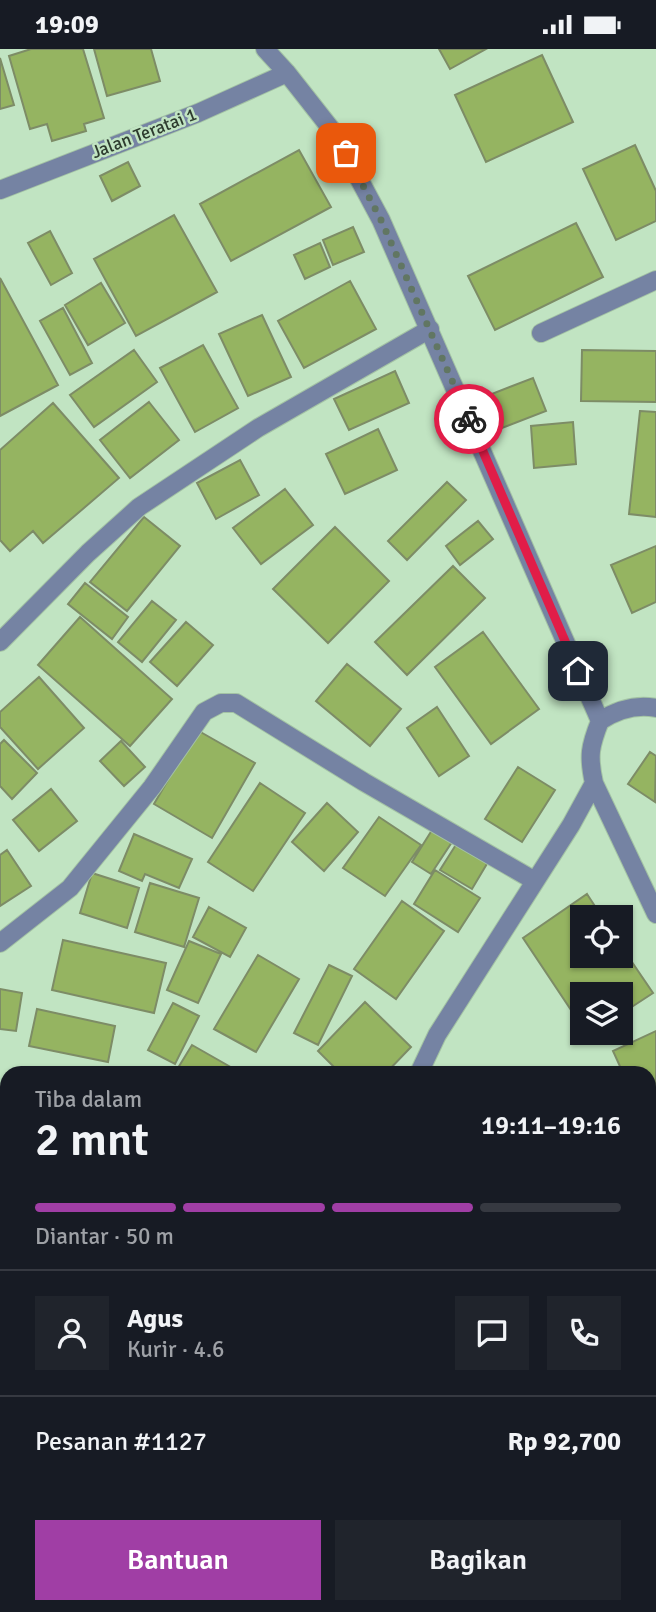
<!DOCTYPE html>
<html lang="id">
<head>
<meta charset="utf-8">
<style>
  body { margin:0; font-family:Signika,sans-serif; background:#20242c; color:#f1f3f6; height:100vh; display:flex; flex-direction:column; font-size:26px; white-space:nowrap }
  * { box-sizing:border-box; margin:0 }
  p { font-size:23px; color:#9ea1a6 }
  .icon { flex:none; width:38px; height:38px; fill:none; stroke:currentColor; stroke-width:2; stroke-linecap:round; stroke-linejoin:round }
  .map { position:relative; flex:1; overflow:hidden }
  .sheet { position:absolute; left:0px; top:1017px; width:656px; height:548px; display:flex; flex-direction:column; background:#171b24; border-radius:21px 21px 0 0; box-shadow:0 2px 5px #0004 }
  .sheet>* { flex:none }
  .buttons { position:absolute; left:570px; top:856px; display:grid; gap:14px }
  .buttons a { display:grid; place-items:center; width:63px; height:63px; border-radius:0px; background:#171b24; box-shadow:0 2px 5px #0004; font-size:35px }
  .pin { position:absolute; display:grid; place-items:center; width:60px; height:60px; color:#fff; margin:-30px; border-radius:14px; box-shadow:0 4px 10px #0006 }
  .courier { position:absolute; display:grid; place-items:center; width:70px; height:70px; margin:-35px; border:5px solid #e11d48; border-radius:50%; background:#fff; color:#222; box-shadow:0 2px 9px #0007 }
  .summary em { font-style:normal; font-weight:600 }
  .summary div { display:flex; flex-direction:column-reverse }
  .summary { display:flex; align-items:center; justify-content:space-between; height:119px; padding:0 35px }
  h1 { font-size:46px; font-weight:600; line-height:52px }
  .bar { display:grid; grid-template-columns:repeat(4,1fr); gap:10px 7px; align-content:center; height:84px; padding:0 35px }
  .bar i { height:9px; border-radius:5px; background:#363941 }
  .bar .selected { background:#a03ea5 }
  .bar p { grid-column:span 4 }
  .line { display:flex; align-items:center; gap:18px; padding:0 35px; border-top:2px solid #363941 }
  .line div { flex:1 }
  .round { display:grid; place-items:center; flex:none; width:74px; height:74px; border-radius:0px; background:#20242c }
  .action { display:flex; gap:14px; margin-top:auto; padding:14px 35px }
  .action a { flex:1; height:80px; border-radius:0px; background:#a03ea5; color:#fff; font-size:28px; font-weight:600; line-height:80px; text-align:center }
  .action a+a { background:#20242c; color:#f1f3f6 }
  .status { display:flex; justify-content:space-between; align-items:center; height:49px; padding:0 35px; background:#171b24; direction:ltr }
  .status svg { height:19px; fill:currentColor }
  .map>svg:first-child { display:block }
  .building { fill:#95b461; stroke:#7d8c66; stroke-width:2 }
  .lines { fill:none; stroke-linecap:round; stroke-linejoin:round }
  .minor-casing { stroke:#a3c2a4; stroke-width:20 }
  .minor { stroke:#7583a3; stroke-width:18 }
  .done { stroke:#617662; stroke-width:7; stroke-dasharray:0 12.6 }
  .route { stroke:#e11d48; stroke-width:9 }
  .labels { text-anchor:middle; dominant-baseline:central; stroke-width:5; stroke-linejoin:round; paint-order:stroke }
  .street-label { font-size:18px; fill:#2d3b2e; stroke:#c1e4c2 }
</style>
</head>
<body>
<div class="status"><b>19:09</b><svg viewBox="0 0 49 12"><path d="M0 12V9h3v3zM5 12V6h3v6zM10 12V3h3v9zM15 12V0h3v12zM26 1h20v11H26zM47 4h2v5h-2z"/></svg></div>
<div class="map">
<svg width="656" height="1563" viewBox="0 0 656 1563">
  <rect width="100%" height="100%" fill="#c1e4c2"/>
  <path class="building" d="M 31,0 L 83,0 L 104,69 L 84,75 L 86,82 L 52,92 L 47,75 L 30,80 L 9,7 Z
    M 94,0 L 151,0 L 160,32 L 107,47 Z
    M 439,0 L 486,0 L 450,20 Z
    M 542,6 L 573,73 L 486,113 L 455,46 Z
    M 0,9 L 14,56 L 0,60 Z
    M 635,96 L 656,142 L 656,172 L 616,191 L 583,120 Z
    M 299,101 L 331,158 L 231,212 L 200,155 Z
    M 128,113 L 140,137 L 112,152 L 100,127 Z
    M 174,166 L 217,243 L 136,287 L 94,210 Z
    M 576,174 L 603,228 L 495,281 L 468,227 Z
    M 353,178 L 364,203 L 333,216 L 323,191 Z
    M 50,182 L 72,224 L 51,236 L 28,194 Z
    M 320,194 L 330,218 L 305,230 L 294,206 Z
    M 0,229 L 58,336 L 0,367 Z
    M 350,232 L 376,280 L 304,319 L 278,272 Z
    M 101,234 L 125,274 L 88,296 L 65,256 Z
    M 63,259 L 92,314 L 70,326 L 40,272 Z
    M 262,266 L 291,328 L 248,347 L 219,285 Z
    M 203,296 L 238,359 L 195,383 L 160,319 Z
    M 134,301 L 157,333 L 94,378 L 70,346 Z
    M 582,301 L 656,302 L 656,353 L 581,352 Z
    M 395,322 L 409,354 L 349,381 L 334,350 Z
    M 533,329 L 546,362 L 502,379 L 489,346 Z
    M 149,353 L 179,391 L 130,429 L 100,391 Z
    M 53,354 L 119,429 L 43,494 L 33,482 L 10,502 L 0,491 L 0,401 Z
    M 640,362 L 656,363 L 656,468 L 629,465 Z
    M 573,373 L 576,415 L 534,419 L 531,377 Z
    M 378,380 L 397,421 L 345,445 L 326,405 Z
    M 240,411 L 259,446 L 216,470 L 197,434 Z
    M 447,433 L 466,451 L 407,511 L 388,492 Z
    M 285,440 L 313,476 L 261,515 L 233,479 Z
    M 144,468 L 180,497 L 127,562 L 90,533 Z
    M 478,472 L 493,490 L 460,516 L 446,497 Z
    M 335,478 L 389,532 L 328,594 L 273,540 Z
    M 656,497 L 656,553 L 632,564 L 611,516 Z
    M 453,517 L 485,549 L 407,626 L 375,593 Z
    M 85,534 L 128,568 L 112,590 L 68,555 Z
    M 152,552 L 176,571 L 142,613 L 118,593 Z
    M 80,568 L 172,650 L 130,697 L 38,616 Z
    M 186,573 L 213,596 L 177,637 L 150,613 Z
    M 483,583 L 539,660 L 491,695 L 435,618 Z
    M 347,615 L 401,660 L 370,697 L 316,652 Z
    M 39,628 L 84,679 L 38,720 L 0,678 L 0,663 Z
    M 437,658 L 469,707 L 439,727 L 407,679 Z
    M 197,681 L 255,714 L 212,789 L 154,755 Z
    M 4,691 L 37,724 L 12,750 L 0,737 L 0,695 Z
    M 121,692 L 145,718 L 124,737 L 100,712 Z
    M 650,703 L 656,707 L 655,753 L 628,735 Z
    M 518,718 L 555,741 L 522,793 L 485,770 Z
    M 260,734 L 305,764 L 253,842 L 208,813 Z
    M 51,740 L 77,772 L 39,802 L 13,771 Z
    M 327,754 L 358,783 L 324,822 L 292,793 Z
    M 379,768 L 421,796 L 385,847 L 343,819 Z
    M 432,781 L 452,793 L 431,825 L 412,813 Z
    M 134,785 L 192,810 L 179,839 L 145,825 L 142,832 L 119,822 Z
    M 457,794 L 488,813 L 472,840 L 440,821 Z
    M 7,801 L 31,837 L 0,857 L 0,806 Z
    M 435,821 L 480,849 L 458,883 L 414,855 Z
    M 92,824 L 139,839 L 127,879 L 80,864 Z
    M 150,834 L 199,849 L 184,898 L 135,883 Z
    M 587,845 L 602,868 L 583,868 L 583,906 L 621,906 L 621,897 L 653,944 L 621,965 L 621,945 L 583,945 L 583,979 L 523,889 Z
    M 402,852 L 444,882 L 396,950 L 354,920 Z
    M 209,858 L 246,879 L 230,908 L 193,888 Z
    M 63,891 L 166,914 L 154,964 L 52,941 Z
    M 189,892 L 221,905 L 198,954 L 167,941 Z
    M 258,906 L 299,930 L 256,1003 L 214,980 Z
    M 329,916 L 352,927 L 318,996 L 294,984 Z
    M 0,940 L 22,944 L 16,982 L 0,980 Z
    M 365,953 L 411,998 L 386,1024 L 340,1024 L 318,1002 Z
    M 173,954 L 199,967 L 175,1015 L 148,1001 Z
    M 37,960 L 115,977 L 108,1013 L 29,997 Z
    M 656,982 L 656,1059 L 649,1062 L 649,1024 L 623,1024 L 613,1002 Z
    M 192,996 L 241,1024 L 186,1024 L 178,1019 Z
    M 656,1212 L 656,1257 L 649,1246 L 649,1216 Z
    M 656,1291 L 656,1333 L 649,1328 L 649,1298 Z
    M 649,1436 L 656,1442 L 656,1451 L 649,1458 Z
    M 656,1469 L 656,1509 L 649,1504 L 649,1477 Z
    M 0,1471 L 7,1474 L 7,1487 L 0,1506 Z
    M 315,1558 L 433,1558 L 431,1563 L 313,1563 Z
    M 479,1558 L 502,1558 L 521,1560 L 521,1563 L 478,1563 Z"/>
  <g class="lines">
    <g class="minor-casing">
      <path id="minor" d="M 265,0 L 287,24 L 335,85 L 381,171 L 600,672
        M 0,141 L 198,64 L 287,24
        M 541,284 L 656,231
        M 0,593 L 88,504 L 139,458 L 258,379 L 430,280
        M 600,672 C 590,697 588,707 594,734 L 656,865
        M 600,672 C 617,661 635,655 656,659
        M 0,894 L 70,839 L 152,738 L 204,663 L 221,654 L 236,654 L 364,733 L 535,832
        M 419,1024 L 437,986 L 571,776 L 594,734
        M 0,1248 L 7,1251
        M 0,1441 L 7,1444
        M 649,1554 L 656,1559
        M 241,1563 L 243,1558"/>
    </g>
    <use href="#minor" class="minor"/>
  </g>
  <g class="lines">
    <path class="done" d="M 346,104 L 381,171 L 469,370"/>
    <path class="route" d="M 469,370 L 578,622"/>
  </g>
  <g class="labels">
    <g class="street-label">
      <text transform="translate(144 84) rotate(-21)">Jalan Teratai 1</text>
    </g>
  </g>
</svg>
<div class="buttons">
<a><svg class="icon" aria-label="locate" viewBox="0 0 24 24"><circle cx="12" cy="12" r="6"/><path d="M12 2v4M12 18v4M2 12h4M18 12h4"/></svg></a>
<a><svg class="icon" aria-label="layers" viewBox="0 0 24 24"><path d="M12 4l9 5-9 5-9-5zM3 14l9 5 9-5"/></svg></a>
</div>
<div class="pin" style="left:346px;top:104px;background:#ea580c"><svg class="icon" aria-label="bag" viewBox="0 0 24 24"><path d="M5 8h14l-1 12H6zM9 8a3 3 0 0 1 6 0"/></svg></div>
<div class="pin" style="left:578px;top:622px;background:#1f2937"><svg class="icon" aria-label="home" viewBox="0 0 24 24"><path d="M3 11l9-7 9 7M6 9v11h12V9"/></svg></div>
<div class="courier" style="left:469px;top:370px"><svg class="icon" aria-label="bike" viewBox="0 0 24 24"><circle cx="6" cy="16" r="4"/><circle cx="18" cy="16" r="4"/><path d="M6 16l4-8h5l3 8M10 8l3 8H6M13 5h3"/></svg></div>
<section class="sheet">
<div class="summary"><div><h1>2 mnt</h1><p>Tiba dalam</p></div><em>19:11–19:16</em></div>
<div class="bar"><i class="selected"></i><i class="selected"></i><i class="selected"></i><i></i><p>Diantar · 50 m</p></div>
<div class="line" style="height:126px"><a class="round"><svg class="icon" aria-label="person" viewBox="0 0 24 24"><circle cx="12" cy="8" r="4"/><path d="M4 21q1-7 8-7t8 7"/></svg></a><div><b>Agus</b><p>Kurir · 4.6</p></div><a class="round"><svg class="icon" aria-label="chat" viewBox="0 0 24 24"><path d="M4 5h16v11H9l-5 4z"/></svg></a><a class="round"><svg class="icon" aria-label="phone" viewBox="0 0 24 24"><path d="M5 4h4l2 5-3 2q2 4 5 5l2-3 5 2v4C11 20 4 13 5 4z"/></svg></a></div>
<div class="line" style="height:91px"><div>Pesanan #1127</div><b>Rp 92,700</b></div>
<div class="action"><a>Bantuan</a><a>Bagikan</a></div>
</section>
</div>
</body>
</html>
